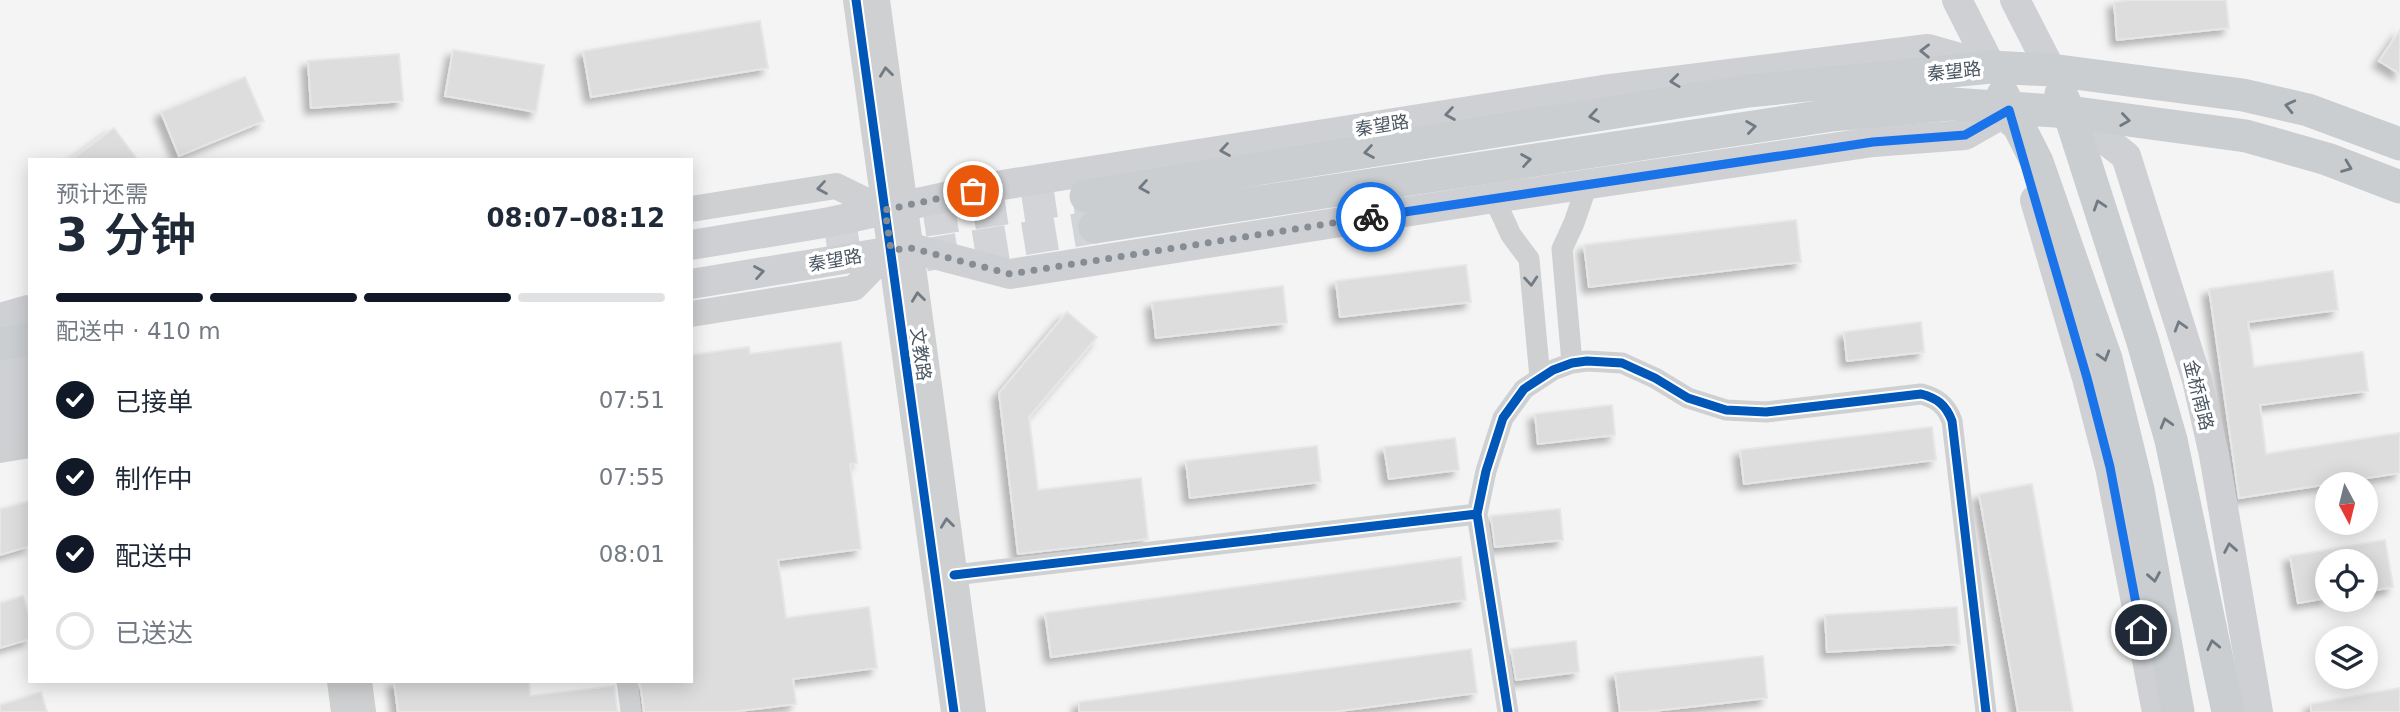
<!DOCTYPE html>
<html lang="zh">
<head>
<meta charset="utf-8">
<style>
  body { margin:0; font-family:"DejaVu Sans","Noto Sans SC",sans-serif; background:#f2f2f3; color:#1f2937; height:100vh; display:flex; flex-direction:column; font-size:26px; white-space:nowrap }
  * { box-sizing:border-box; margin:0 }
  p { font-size:23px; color:#747a83 }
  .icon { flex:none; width:38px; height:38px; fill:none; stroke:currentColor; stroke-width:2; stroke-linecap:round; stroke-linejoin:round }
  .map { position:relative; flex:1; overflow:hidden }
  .drawer { position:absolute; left:28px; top:158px; width:665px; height:525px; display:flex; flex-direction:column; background:#fff; border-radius:0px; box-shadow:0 4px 18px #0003 }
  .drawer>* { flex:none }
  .needle { width:46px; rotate:173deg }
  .buttons { position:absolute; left:2315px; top:472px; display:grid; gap:14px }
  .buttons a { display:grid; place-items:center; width:63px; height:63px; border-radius:50%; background:#fff; box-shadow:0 4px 18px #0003; font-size:35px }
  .pin { position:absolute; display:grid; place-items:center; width:60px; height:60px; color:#fff; margin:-30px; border:4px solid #fff; border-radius:50%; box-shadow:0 2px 7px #0007 }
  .courier { position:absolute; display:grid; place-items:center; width:70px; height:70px; margin:-35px; border:5px solid #1a73e8; border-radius:50%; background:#fff; color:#222; box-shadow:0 2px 9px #0007 }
  .overview em { font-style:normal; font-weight:600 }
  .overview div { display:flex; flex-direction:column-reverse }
  .overview { display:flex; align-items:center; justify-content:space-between; height:119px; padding:0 28px }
  h1 { font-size:46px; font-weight:600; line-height:52px }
  .bar { display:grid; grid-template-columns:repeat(4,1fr); gap:10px 7px; align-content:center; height:84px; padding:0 28px }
  .bar i { height:9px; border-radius:5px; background:#e0e1e3 }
  .bar .current { background:#111827 }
  .bar p { grid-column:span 4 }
  ol { padding:0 28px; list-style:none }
  li { display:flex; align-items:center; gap:21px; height:77px }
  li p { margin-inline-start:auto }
  li .icon { padding:7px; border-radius:50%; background:#111827; color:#fff; stroke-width:4 }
  li:last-child { color:#747a83 }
  li i { width:38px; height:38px; border:4px solid #e0e1e3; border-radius:50% }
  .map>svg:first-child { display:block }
  .building { fill:#ddddde; stroke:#e5e6e7; stroke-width:2; filter:url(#shadow) }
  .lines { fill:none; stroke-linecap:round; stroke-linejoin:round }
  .primary-tunnel { stroke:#d2d4d7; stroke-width:33; stroke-dasharray:33 17; stroke-linecap:butt }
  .minor { stroke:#ced0d2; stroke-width:21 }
  .tertiary { stroke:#ced0d2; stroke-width:26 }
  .secondary { stroke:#ced0d4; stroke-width:30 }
  .primary { stroke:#caced1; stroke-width:33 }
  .cycleway-casing { stroke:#fff; stroke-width:13 }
  .cycleway { stroke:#0057b8; stroke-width:9 }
  .oneway { stroke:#727b84 }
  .oneway2 { stroke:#727b83 }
  .oneway3 { stroke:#707a83 }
  .done { stroke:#868d94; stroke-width:7; stroke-dasharray:0 12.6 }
  .route { stroke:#1a73e8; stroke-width:9 }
  .labels { text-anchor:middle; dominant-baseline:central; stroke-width:7; stroke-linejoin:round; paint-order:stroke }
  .street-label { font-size:18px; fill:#4a5661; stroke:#fff }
</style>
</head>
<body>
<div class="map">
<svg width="2400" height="712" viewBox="0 0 2400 712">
  <defs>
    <filter id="shadow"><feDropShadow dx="-6" dy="6" stdDeviation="3.5" flood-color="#0004"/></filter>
  </defs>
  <rect width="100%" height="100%" fill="#f4f4f4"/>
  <path class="building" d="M 2131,0 L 2226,0 L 2229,28 L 2117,40 L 2114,2 Z
    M 760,21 L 768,68 L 591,97 L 583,51 Z
    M 2400,30 L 2400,74 L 2379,61 Z
    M 453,50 L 544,65 L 536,112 L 445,96 Z
    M 399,54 L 403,101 L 311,108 L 308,61 Z
    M 245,77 L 264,121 L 179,156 L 161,112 Z
    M 114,128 L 137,159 L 72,159 Z
    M 1796,220 L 1801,262 L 1589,287 L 1584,245 Z
    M 1466,265 L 1471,302 L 1340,317 L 1336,281 Z
    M 2333,271 L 2338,310 L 2248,322 L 2254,367 L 2363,352 L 2368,391 L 2260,405 L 2266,454 L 2400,433 L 2400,473 L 2239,498 L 2209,289 Z
    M 1283,286 L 1287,323 L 1156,338 L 1152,302 Z
    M 1067,312 L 1097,337 L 1029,417 L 1038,490 L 1141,478 L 1148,539 L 1018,554 L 999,393 Z
    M 1921,322 L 1924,352 L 1847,361 L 1844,332 Z
    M 841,342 L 857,463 L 850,464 L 861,549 L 778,560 L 786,618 L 869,607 L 877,668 L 793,679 L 796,704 L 731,712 L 644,712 L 640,682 L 693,681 L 691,355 L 749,347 L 750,354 Z
    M 1612,405 L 1615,435 L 1538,444 L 1535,414 Z
    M 1932,427 L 1936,460 L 1744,484 L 1740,450 Z
    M 1455,438 L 1459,470 L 1389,479 L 1384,447 Z
    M 1317,446 L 1321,482 L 1190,498 L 1186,461 Z
    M 2032,484 L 2073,712 L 2018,712 L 1979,494 Z
    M 30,501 L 30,546 L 0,555 L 0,509 Z
    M 1560,509 L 1563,540 L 1495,547 L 1491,516 Z
    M 2385,540 L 2393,587 L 2366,592 L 2366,562 L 2328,562 L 2328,598 L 2298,603 L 2290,556 Z
    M 1461,557 L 1466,600 L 1051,657 L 1045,613 Z
    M 23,596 L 30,619 L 30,639 L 0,648 L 0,603 Z
    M 1957,607 L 1960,644 L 1827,652 L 1825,615 Z
    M 1576,641 L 1579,672 L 1516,680 L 1511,649 Z
    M 1471,649 L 1477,693 L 1332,712 L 1079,712 L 1079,702 Z
    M 1763,656 L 1767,698 L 1645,712 L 1620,712 L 1615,673 Z
    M 394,681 L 529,681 L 530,696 L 614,686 L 618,712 L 398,712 Z
    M 2400,688 L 2400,712 L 2311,712 L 2311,704 Z
    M 41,692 L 47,712 L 0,712 L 0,705 Z"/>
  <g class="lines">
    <path class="primary-tunnel" d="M 825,235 L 1086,196
      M 925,255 L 1095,227"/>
    <path class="minor" d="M 1494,198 L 1511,235 L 1529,259 L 1540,378
      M 1572,363 L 1562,249 L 1574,223 L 1587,185
      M 954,575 L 1477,514
      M 627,681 L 631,712
      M 1508,712 L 1477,514 L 1486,471 L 1503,418 L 1524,389 L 1553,370 L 1572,363 L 1587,361 L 1622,363 L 1655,378 L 1688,398 L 1726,410 L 1766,412 L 1921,394 C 1937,398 1946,405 1952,421 L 1986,712"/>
    <path class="tertiary" d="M 856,0 L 954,712
      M 877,0 L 973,712
      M 691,209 L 836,186 L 885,210
      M 691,314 L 854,288 L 891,250
      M 0,450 L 30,445
      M 340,681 L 344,712
      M 359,681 L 363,712"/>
    <path class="secondary" d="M 1957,0 L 1991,67
      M 2015,0 L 2051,70
      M 2069,112 L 2126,156 L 2197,380 L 2214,455 L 2258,712
      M 2035,200 L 2087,378 L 2110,467 L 2157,712
      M 691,245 L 830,222 L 996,186 L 1603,90 L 1928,49 L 1987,66
      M 691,284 L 911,248 L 1010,274 L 1494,198 L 1873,142 L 1965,135 L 2009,110 L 2012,122
      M 0,318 L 28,310
      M 0,373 L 30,368
      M 0,400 L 30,395
      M 0,428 L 30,423"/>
    <path class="primary" d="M 2061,94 L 2069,112 L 2143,342 L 2171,440 L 2228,712
      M 2003,95 L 2037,162 L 2106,359 L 2138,490 L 2178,712
      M 1086,196 L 1748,91 L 1991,67 L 2051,70 L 2243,95 L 2308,110 L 2400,144
      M 1095,227 L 1832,115 L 1952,104 L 2069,112 L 2246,136 L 2327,159 L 2400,187
      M 0,344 L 30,339"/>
    <g class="cycleway-casing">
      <path id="cycleway" d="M 856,0 L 954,712
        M 954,575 L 1477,514
        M 1508,712 L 1477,514 L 1486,471 L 1503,418 L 1524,389 L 1553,370 L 1572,363 L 1587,361 L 1622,363 L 1655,378 L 1688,398 L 1726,410 L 1766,412 L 1921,394 C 1937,398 1946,405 1952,421 L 1986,712"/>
    </g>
    <use href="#cycleway" class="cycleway"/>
  </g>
  <defs><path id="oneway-chevron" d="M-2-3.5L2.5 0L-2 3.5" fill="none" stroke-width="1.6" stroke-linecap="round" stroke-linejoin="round" transform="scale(1.75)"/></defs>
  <g class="oneway">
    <use href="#oneway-chevron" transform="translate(1925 51) rotate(-179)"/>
    <use href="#oneway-chevron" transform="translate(1675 81) rotate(173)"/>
    <use href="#oneway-chevron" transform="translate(1450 114) rotate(171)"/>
    <use href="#oneway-chevron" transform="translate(1225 150) rotate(171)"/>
    <use href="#oneway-chevron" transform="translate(759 272) rotate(-10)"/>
    <use href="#oneway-chevron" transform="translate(2180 326) rotate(-107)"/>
    <use href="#oneway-chevron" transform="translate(2230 548) rotate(-100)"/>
  </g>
  <g class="oneway2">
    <use href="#oneway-chevron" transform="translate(886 72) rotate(-97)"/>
    <use href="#oneway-chevron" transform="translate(822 188) rotate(171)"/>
    <use href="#oneway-chevron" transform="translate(1531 281) rotate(85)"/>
    <use href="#oneway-chevron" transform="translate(918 297) rotate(-97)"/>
    <use href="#oneway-chevron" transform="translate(947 523) rotate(-97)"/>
  </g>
  <g class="oneway3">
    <use href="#oneway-chevron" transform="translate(2290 106) rotate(-167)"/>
    <use href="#oneway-chevron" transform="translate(1594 116) rotate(171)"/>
    <use href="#oneway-chevron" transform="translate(2125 120) rotate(8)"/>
    <use href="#oneway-chevron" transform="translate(1751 127) rotate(-8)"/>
    <use href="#oneway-chevron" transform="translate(1369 152) rotate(171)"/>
    <use href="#oneway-chevron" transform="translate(1526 160) rotate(-9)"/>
    <use href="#oneway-chevron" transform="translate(2347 167) rotate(21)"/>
    <use href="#oneway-chevron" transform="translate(1144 187) rotate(171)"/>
    <use href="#oneway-chevron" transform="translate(2099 205) rotate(-108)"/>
    <use href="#oneway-chevron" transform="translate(2104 356) rotate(73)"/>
    <use href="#oneway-chevron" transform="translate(2166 423) rotate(-106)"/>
    <use href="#oneway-chevron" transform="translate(2154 577) rotate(80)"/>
    <use href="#oneway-chevron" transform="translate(2213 645) rotate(-102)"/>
  </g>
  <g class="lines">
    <path class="done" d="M 973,191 L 885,210 L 891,250 L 911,248 L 1010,274 L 1371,217"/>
    <path class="route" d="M 1371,217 L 1873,142 L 1965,135 L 2009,110 L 2087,378 L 2110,467 L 2141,630"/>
  </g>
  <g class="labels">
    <g class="street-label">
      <text transform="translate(1954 71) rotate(-6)">秦望路</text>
      <text transform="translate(1382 125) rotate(-9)">秦望路</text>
      <text transform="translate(835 260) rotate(-10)">秦望路</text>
      <text transform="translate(921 354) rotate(82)">文教路</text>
      <text transform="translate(2199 395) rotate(76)">金桥南路</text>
    </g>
  </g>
</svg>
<div class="buttons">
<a><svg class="needle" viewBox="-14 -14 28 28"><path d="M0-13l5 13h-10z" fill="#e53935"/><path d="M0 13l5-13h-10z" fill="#747a83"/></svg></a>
<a><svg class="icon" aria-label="locate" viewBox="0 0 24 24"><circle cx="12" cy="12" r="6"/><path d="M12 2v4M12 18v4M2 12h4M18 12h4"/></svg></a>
<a><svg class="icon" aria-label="layers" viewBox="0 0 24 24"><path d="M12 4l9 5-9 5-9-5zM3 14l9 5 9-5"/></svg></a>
</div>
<div class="pin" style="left:973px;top:191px;background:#ea580c"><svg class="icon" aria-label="bag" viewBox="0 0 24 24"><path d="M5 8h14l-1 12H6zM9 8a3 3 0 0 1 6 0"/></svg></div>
<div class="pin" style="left:2141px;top:630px;background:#1f2937"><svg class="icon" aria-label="home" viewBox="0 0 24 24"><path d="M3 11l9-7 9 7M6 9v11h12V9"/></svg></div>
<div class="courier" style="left:1371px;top:217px"><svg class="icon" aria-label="bike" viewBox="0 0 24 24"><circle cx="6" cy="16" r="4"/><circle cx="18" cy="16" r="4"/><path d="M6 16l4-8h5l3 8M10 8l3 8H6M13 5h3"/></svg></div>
<section class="drawer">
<div class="overview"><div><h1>3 分钟</h1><p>预计还需</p></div><em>08:07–08:12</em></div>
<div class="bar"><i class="current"></i><i class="current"></i><i class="current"></i><i></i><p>配送中 · 410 m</p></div>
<ol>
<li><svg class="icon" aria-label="check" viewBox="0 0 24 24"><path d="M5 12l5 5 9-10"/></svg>已接单<p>07:51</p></li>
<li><svg class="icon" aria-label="check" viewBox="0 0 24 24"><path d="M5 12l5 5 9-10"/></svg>制作中<p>07:55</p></li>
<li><svg class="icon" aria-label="check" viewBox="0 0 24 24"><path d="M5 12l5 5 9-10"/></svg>配送中<p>08:01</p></li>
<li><i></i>已送达</li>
</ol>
</section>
</div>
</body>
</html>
